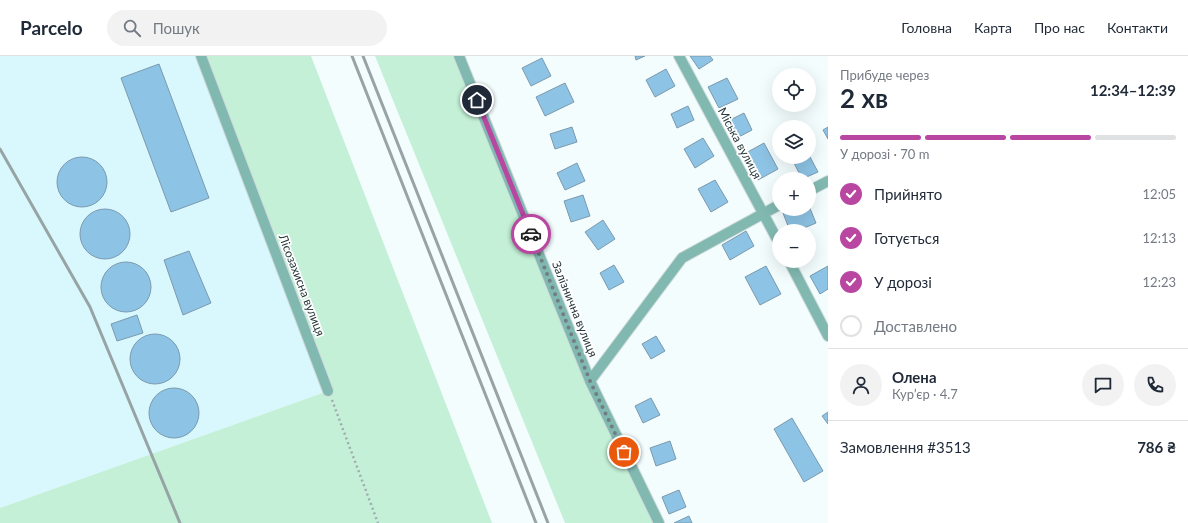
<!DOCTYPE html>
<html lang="uk">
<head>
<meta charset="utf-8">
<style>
  body { margin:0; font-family:Lato,sans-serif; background:#f2f2f3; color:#1f2937; height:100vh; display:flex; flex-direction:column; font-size:15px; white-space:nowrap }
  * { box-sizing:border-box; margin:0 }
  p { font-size:13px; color:#747a83 }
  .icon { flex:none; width:22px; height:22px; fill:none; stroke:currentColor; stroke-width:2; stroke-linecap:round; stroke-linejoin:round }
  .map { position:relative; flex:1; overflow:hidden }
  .drawer { display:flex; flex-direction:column; background:#fff; width:360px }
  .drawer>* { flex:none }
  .fabs { position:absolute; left:772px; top:12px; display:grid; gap:8px }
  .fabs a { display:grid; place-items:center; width:44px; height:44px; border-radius:50%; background:#fff; box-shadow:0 4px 16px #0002; font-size:20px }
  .pin { position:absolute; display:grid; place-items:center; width:34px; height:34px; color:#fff; margin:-17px; border:2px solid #fff; border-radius:50%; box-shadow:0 1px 4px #0007 }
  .courier { position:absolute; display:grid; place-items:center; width:40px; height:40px; margin:-20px; border:3px solid #b947a2; border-radius:50%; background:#fff; color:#222; box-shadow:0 1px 5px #0007 }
  .overview em { font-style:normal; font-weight:700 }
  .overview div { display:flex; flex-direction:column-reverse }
  .overview { display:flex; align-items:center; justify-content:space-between; height:68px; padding:0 12px }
  h1 { font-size:26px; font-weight:700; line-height:30px }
  .bar { display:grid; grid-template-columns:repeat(4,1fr); gap:6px 4px; align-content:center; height:48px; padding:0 12px }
  .bar i { height:5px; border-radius:3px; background:#e0e1e3 }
  .bar .on { background:#b947a2 }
  .bar p { grid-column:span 4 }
  .line { display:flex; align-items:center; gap:10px; padding:0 12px; border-top:1px solid #e0e1e3 }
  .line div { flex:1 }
  .round { display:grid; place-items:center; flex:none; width:42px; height:42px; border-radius:21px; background:#f2f2f3 }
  ol { padding:0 12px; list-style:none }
  li { display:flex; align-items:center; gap:12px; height:44px }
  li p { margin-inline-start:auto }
  li .icon { padding:4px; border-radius:50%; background:#b947a2; color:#fff; stroke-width:4 }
  li:last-child { color:#747a83 }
  li i { width:22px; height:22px; border:2px solid #e0e1e3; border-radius:50% }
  header { display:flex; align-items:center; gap:24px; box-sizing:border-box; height:56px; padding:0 20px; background:#fff; border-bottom:1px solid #e0e1e3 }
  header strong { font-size:19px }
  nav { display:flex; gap:22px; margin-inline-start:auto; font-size:14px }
  .search { width:280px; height:36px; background:#f2f2f3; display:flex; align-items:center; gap:10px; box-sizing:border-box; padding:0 14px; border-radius:22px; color:#747a83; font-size:15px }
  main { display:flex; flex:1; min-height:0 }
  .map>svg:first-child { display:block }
  .built { fill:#d9f8fe }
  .green { fill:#c3f0d6 }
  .building { fill:#8dc3e4; stroke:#7b9aae }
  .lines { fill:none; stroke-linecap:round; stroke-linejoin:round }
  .minor-casing { stroke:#cfdadb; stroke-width:12 }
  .path { stroke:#a0acae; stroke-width:2.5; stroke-dasharray:2 3; stroke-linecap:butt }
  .minor { stroke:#81b9b1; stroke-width:10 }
  .rail { stroke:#97a3a5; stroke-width:3 }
  .done { stroke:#707e81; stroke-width:4; stroke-dasharray:0 7.2 }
  .route { stroke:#b947a2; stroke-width:5 }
  .labels { text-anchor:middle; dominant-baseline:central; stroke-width:3.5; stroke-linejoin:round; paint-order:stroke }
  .street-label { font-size:12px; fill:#293a3d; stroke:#fff }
</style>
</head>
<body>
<header>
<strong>Parcelo</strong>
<div class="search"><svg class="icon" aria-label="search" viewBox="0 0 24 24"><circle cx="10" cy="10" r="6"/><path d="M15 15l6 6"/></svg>Пошук</div>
<nav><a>Головна</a><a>Карта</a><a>Про нас</a><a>Контакти</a></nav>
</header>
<main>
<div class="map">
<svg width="828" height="467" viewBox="0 0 828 467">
  <rect width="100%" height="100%" fill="#f4fdfe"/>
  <path class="built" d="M 0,0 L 201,0 L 328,335 L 0,452 Z"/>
  <path class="green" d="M 201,0 L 311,0 L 492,467 L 0,467 L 0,452 L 328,335 Z
    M 375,0 L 459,0 L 590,325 L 659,467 L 565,467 Z"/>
  <path class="building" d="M 635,0 L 645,0 L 636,4 Z
    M 690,0 L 710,0 L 713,4 L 699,13 Z
    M 542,2 L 551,20 L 531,30 L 522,12 Z
    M 159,8 L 209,142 L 171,156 L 121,22 Z
    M 666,13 L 675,30 L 655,41 L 646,24 Z
    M 727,22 L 738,43 L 719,52 L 708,31 Z
    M 565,27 L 574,46 L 545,60 L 536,41 Z
    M 688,50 L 694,64 L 677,72 L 671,58 Z
    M 744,57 L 752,74 L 733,84 L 724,67 Z
    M 572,71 L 577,86 L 555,93 L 550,78 Z
    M 828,71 L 828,83 L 823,74 Z
    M 703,82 L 714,100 L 695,112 L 684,93 Z
    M 764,87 L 778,113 L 758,124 L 744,98 Z
    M 809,99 L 818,116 L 802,123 L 792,103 L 797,101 L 809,101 Z
    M57 126a25 25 0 1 1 50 0a25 25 0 1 1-50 0Z
    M 577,107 L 585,125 L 565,134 L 557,117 Z
    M 715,124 L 728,146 L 711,156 L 698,133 Z
    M 583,139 L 590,160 L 571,166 L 564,145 Z
    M 809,150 L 816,167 L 797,175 L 790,175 L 783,157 L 794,153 L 809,153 Z
    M80 178a25 25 0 1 1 50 0a25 25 0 1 1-50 0Z
    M 603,164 L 615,183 L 598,194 L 585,176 Z
    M 746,175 L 754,190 L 730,204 L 722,189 Z
    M 189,195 L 211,247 L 183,259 L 164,204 Z
    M101 231a25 25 0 1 1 50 0a25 25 0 1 1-50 0Z
    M 614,209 L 624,226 L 609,234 L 600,217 Z
    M 766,210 L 781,238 L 760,249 L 745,221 Z
    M 828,210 L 828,233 L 820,238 L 810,220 Z
    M 137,259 L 143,277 L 117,285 L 111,268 Z
    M130 303a25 25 0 1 1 50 0a25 25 0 1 1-50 0Z
    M 656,280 L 665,295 L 651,303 L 642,288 Z
    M149 357a25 25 0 1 1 50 0a25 25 0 1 1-50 0Z
    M 651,342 L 660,359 L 643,367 L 635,350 Z
    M 828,356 L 828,368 L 822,360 Z
    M 792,362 L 823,415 L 804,426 L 774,373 Z
    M 670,385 L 676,403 L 656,410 L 650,392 Z
    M 679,434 L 686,451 L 669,458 L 662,441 Z
    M 689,460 L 692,467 L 674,467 Z"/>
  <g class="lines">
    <g class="minor-casing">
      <path id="minor" d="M 201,0 L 328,335
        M 459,0 L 590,325 L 659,467
        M 679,0 L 779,187
        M 809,135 L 828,125
        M 789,205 L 828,280
        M 590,325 L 682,202 L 779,149"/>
    </g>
    <path class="path" d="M 332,344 L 378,467"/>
    <use href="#minor" class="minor"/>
    <path class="rail" d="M 352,0 L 536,467
      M 363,0 L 548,467
      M 0,93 L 90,251 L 180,467"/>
  </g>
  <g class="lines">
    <path class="done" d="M 531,178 L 590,325 L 624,396"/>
    <path class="route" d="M 477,44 L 531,178"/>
  </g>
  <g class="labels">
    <g class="street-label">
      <text transform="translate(740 87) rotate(62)">Міська вулиця</text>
      <text transform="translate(302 229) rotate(69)">Лісозахисна вулиця</text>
      <text transform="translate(575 253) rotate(68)">Залізнична вулиця</text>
    </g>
  </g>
</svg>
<div class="fabs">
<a><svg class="icon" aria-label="locate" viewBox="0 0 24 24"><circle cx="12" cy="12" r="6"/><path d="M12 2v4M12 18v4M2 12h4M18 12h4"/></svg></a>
<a><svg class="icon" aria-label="layers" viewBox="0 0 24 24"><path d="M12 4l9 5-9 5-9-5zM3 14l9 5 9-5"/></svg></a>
<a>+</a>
<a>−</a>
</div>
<div class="pin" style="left:624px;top:396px;background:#ea580c"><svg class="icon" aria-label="bag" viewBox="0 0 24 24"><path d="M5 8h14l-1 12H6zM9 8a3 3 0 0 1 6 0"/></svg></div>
<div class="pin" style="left:477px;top:44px;background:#1f2937"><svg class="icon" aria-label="home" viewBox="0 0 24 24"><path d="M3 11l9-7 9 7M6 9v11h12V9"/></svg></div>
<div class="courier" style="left:531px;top:178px"><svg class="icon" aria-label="car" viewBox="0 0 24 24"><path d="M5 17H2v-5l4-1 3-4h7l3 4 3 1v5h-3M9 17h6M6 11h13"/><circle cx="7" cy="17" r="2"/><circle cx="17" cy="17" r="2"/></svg></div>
</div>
<section class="drawer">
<div class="overview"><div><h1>2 хв</h1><p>Прибуде через</p></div><em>12:34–12:39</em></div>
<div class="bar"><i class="on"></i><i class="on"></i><i class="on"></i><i></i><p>У дорозі · 70 m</p></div>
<ol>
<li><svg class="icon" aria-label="check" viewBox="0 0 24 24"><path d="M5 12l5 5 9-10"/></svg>Прийнято<p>12:05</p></li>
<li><svg class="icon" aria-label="check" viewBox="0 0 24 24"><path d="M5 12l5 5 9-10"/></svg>Готується<p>12:13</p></li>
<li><svg class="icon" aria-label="check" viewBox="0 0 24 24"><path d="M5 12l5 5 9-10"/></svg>У дорозі<p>12:23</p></li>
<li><i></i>Доставлено</li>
</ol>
<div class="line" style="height:72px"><a class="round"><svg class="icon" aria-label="person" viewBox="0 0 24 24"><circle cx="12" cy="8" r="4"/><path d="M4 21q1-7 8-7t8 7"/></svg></a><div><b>Олена</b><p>Кур’єр · 4.7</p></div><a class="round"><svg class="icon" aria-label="chat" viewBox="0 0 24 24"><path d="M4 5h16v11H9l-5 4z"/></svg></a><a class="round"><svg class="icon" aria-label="phone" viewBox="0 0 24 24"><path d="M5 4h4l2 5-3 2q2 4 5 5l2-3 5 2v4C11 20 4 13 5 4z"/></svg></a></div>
<div class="line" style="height:52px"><div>Замовлення #3513</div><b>786 ₴</b></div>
</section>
</main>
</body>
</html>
